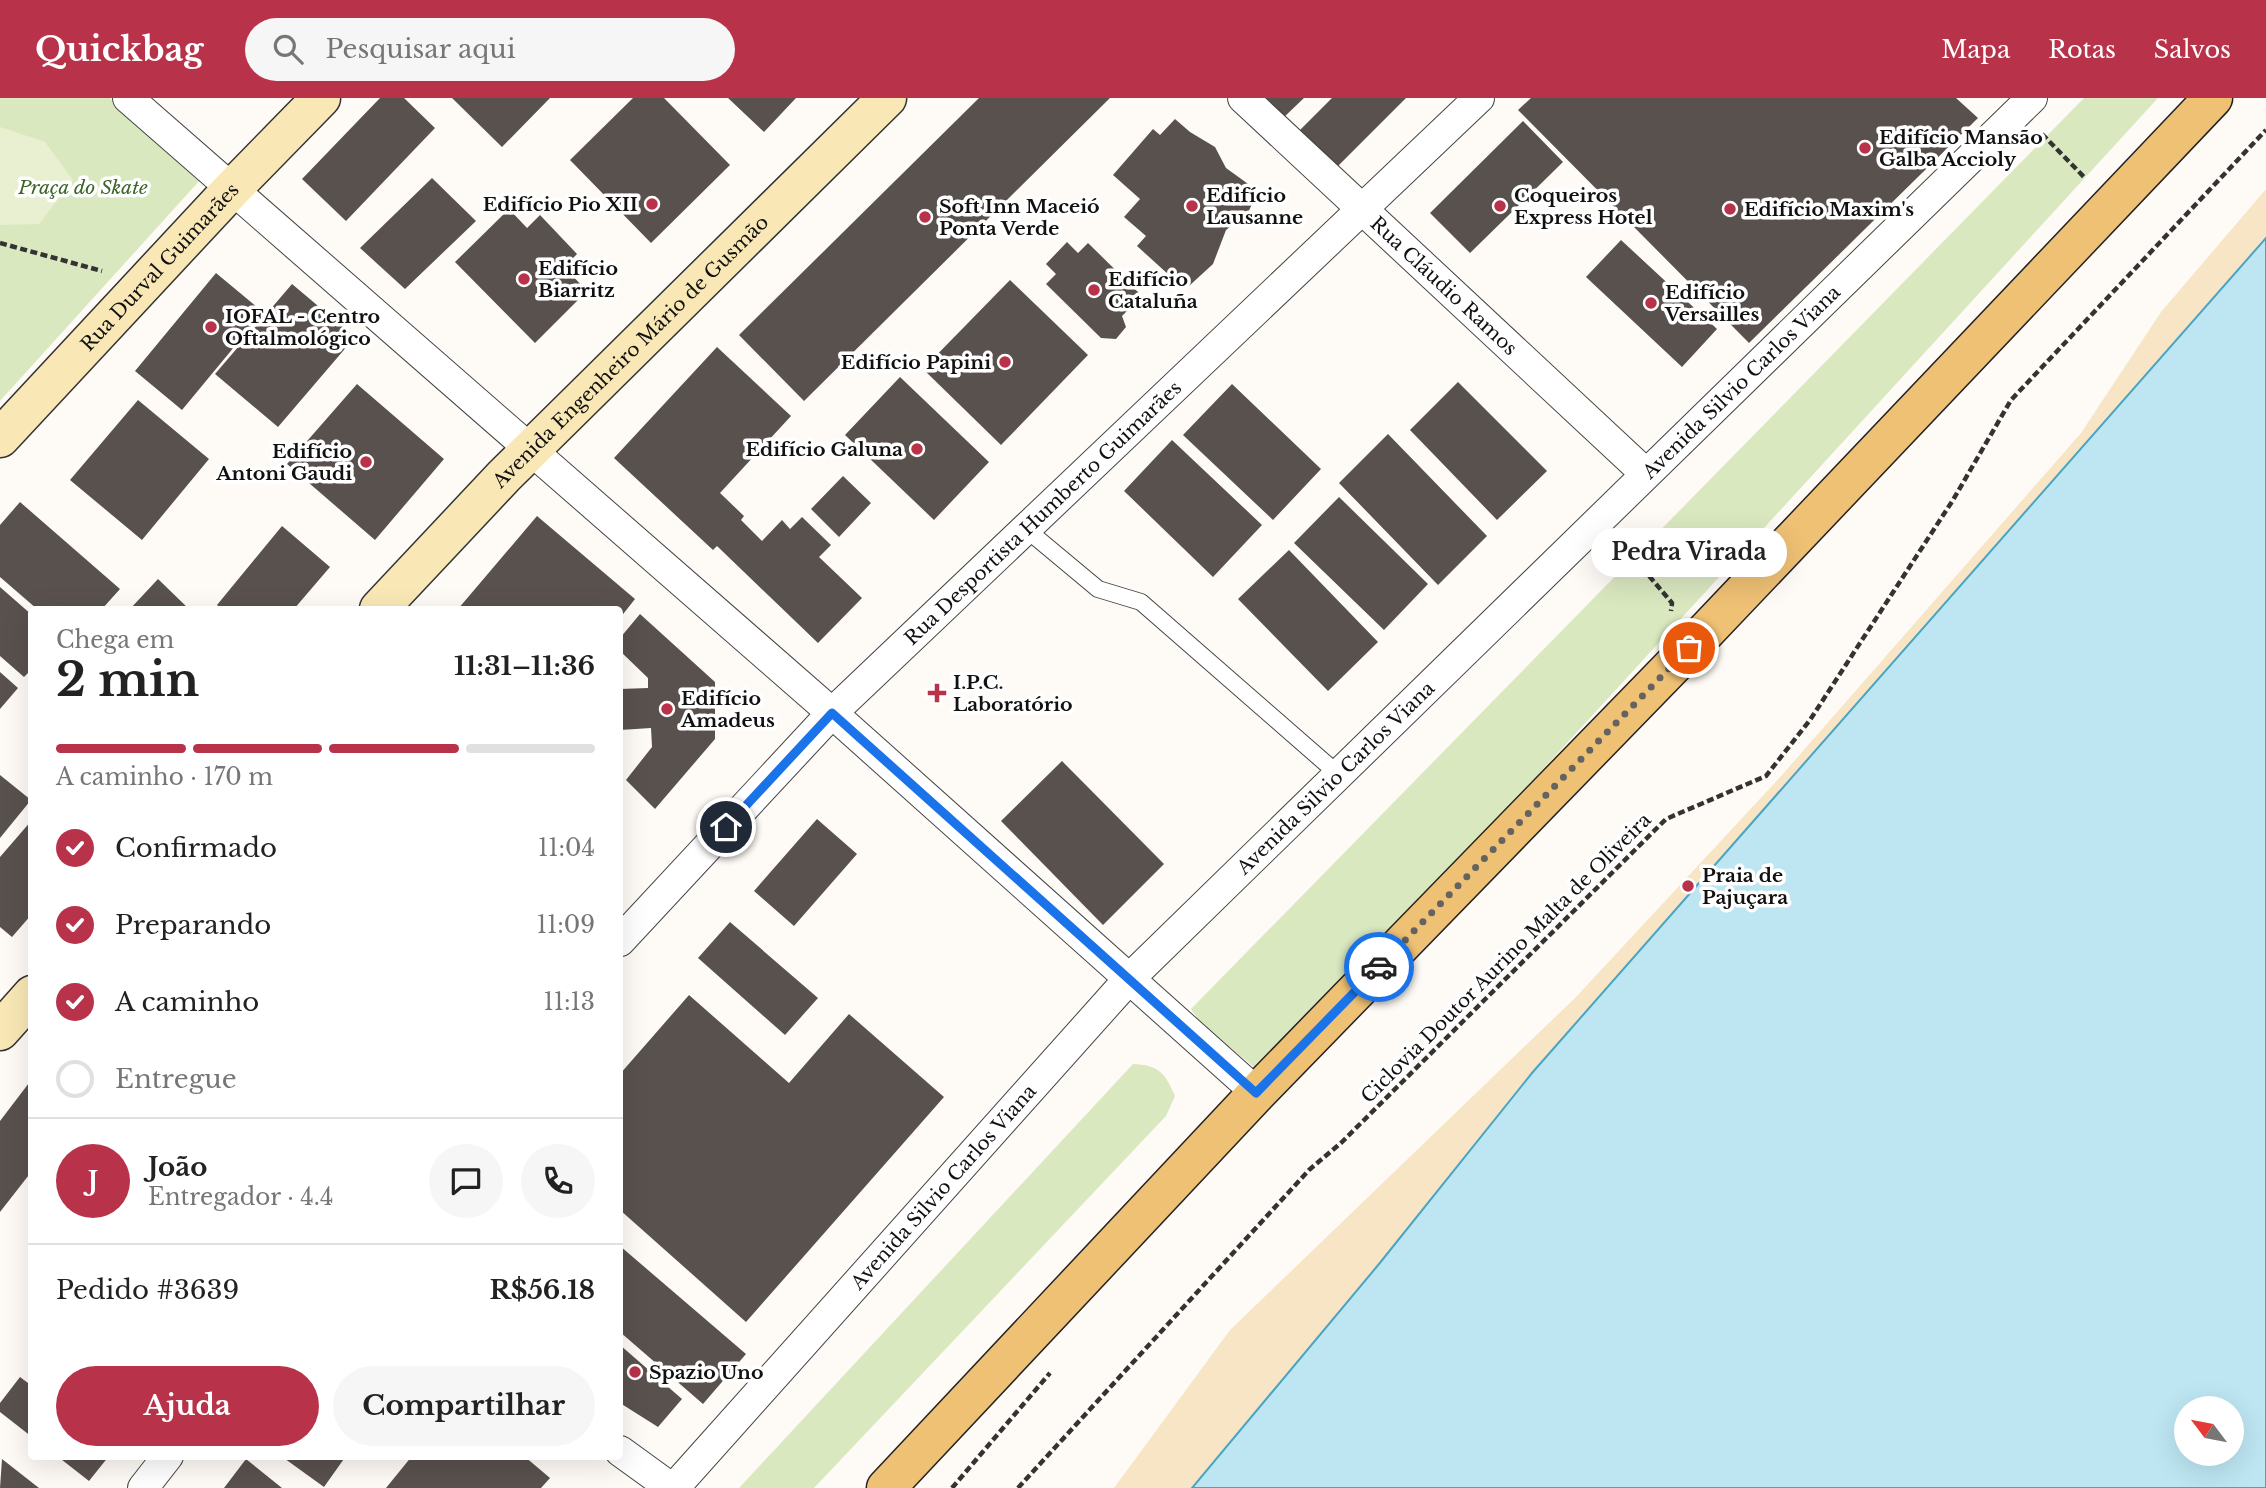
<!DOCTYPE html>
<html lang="pt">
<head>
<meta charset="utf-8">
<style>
  body { margin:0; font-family:"Libre Baskerville",serif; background:#f6f6f6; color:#222; height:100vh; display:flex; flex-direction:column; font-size:26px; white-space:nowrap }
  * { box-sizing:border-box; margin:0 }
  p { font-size:23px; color:#767676 }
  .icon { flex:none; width:38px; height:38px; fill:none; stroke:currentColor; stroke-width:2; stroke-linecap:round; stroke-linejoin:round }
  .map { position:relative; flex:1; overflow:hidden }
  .details { position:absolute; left:28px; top:508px; width:595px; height:854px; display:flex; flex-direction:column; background:#fff; border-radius:7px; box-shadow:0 7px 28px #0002 }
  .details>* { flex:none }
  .needle { width:46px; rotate:302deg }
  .controls { position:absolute; left:2174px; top:1298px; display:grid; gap:14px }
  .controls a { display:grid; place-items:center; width:70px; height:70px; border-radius:50%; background:#fff; box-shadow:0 7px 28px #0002; font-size:35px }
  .pin { position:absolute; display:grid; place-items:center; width:60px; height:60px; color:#fff; margin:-30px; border:4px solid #fff; border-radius:50%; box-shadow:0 2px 7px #0007 }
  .courier { position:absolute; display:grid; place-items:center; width:70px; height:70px; margin:-35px; border:5px solid #1a73e8; border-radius:50%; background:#fff; color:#222; box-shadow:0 2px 9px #0007 }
  .bubble { position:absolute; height:49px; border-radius:24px; background:#fff; box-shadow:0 7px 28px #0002; font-size:23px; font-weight:700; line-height:49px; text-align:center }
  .overview em { font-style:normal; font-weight:700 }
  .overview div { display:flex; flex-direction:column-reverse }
  .overview { display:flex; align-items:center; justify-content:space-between; height:119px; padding:0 28px }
  h1 { font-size:46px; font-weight:700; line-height:52px }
  .bar { display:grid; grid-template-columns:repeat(4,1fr); gap:10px 7px; align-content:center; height:84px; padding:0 28px }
  .bar i { height:9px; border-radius:5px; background:#e0e0e0 }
  .bar .selected { background:#b8324a }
  .bar p { grid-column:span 4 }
  .line { display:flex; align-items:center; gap:18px; padding:0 28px; border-top:2px solid #e0e0e0 }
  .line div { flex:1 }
  .round { display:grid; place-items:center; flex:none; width:74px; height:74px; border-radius:37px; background:#f6f6f6 }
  ol { padding:0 28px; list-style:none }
  li { display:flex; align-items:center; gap:21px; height:77px }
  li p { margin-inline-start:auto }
  li .icon { padding:7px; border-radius:50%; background:#b8324a; color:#fff; stroke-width:4 }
  li:last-child { color:#767676 }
  li i { width:38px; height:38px; border:4px solid #e0e0e0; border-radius:50% }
  .action { display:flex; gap:14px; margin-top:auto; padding:14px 28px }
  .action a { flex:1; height:80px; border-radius:42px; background:#b8324a; color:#fff; font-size:28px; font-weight:700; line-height:80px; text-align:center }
  .action a+a { background:#f6f6f6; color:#222 }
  header { display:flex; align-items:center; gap:42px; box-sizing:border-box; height:98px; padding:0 35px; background:#b8324a; color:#fff }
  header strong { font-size:33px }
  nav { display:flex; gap:38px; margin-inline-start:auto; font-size:24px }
  .search { width:490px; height:63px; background:#f6f6f6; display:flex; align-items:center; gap:18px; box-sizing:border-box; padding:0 24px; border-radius:38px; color:#767676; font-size:26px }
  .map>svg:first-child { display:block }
  .green { fill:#dae8c0 }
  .sand { fill:#f7e5c5 }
  .pitch { fill:#e9efd1 }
  .water { fill:#bde6f2; stroke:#49a4c4; stroke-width:2; fill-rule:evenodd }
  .building { fill:#59514e }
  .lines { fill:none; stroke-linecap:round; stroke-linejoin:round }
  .lane-casing { stroke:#444; stroke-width:18 }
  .street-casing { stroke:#444; stroke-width:32 }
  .secondary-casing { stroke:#333; stroke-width:41 }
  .primary-casing { stroke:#222; stroke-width:41 }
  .path { stroke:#333; stroke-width:4.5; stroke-dasharray:7 3.5; stroke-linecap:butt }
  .lane { stroke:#fff; stroke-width:16 }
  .street { stroke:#fff; stroke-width:30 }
  .secondary { stroke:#f9e8b6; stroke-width:38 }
  .primary { stroke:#efc175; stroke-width:38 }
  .done { stroke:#646361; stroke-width:7; stroke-dasharray:0 12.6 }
  .route { stroke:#1a73e8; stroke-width:9 }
  .poi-dot { fill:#b8324a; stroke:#fff; stroke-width:2.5 }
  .labels { text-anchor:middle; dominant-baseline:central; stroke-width:7; stroke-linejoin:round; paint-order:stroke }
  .poi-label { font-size:19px; font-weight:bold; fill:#111; stroke:#fff; text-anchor:start }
  .park-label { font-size:19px; font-style:italic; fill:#3b6525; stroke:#fff }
  .street-label { font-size:19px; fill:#111; stroke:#fff }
</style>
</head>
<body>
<header>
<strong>Quickbag</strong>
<div class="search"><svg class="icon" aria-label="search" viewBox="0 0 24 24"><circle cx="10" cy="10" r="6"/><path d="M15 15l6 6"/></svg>Pesquisar aqui</div>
<nav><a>Mapa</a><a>Rotas</a><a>Salvos</a></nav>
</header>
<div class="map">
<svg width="2266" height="1390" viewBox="0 0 2266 1390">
  <rect width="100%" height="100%" fill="#fefbf6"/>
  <path class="green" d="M 0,0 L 110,0 L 201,81 L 0,303 Z
    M 2084,0 L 2158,0 L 1273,966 L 1254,969 L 1201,925 L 1191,911 Z
    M 1133,966 C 1159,967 1165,975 1175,998 L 1166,1018 L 814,1390 L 739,1390 Z"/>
  <path class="sand" d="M 2266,91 L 2266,140 L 1532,975 L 1379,1166 L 1192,1390 L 1114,1390 L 1230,1232 L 1576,899 L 1782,677 L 2081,335 L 2161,214 Z"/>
  <path class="pitch" d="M 0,29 L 45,44 L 73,82 L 39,126 L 0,127 Z"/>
  <path class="water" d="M 2266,140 L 2266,1390 L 1192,1390 L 1379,1166 L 1532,975 ZM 2186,1311 L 2231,1311 L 2231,1356 L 2186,1356 Z"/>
  <path class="building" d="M 380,0 L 404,0 L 435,30 L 346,123 L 302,81 Z
    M 452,0 L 550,0 L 502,49 Z
    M 633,0 L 664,0 L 730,67 L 651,145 L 570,62 Z
    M 728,0 L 796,0 L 764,34 Z
    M 979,0 L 1110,0 L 804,303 L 739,237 Z
    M 1260,0 L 1304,0 L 1281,22 Z
    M 1332,0 L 1406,0 L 1332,74 L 1295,37 Z
    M 1531,0 L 1956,0 L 1978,20 L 1749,245 L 1518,12 Z
    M 1175,21 L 1190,34 L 1215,49 L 1226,70 L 1251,88 L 1254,101 L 1248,115 L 1226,132 L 1213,166 L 1189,188 L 1180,187 L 1137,148 L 1146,138 L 1124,119 L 1140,101 L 1113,77 L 1153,31 L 1160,37 Z
    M 1523,23 L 1563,64 L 1470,155 L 1430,115 Z
    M 432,80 L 476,123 L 405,191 L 360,150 Z
    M 509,111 L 527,130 L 540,117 L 577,156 L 564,169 L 587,193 L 535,245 L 455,164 Z
    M 1621,142 L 1717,231 L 1682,269 L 1586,179 Z
    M 1067,144 L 1078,155 L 1088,145 L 1142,198 L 1122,218 L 1126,229 L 1116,241 L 1101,240 L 1046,186 L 1056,176 L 1046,166 Z
    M 216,175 L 263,214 L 182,312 L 135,273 Z
    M 1010,182 L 1088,257 L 1001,347 L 923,271 Z
    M 292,186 L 355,239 L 278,329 L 215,276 Z
    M 717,249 L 791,318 L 720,395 L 744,418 L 741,422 L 762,443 L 782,422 L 790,431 L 802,419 L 831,447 L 819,459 L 862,500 L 818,545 L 717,448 L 713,452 L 614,360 Z
    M 900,279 L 989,364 L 934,422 L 845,337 Z
    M 1458,284 L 1547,373 L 1497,422 L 1410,332 Z
    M 357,286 L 444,361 L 375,442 L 287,366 Z
    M 1232,286 L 1321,371 L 1273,422 L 1183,337 Z
    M 138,302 L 209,361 L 142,442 L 70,382 Z
    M 1388,336 L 1487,438 L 1438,487 L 1339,385 Z
    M 1172,342 L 1262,427 L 1213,479 L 1124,393 Z
    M 843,378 L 871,405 L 839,439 L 811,411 Z
    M 1339,399 L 1428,486 L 1384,532 L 1294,445 Z
    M 20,404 L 120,491 L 102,511 L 37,511 L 0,479 L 0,427 Z
    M 537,418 L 635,501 L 620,520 L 620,511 L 458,511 Z
    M 282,428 L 330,469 L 294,511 L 221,511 L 217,507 Z
    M 1289,452 L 1378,544 L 1328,593 L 1238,501 Z
    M 158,481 L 189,511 L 130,511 Z
    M 0,489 L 32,517 L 32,571 L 24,579 L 0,558 Z
    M 640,516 L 715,584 L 715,641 L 655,711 L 626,682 L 652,649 L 651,630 L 620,632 L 620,591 L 648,590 L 648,580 L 620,553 L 620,540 Z
    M 0,574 L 18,590 L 0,611 Z
    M 1062,663 L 1164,766 L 1103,827 L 1001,723 Z
    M 0,677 L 31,702 L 0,740 Z
    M 817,721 L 857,756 L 794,828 L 754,793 Z
    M 32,722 L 32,816 L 12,839 L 0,829 L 0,759 Z
    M 730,824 L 818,900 L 785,937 L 698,860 Z
    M 689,897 L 789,985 L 849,916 L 944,999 L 746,1224 L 620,1112 L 620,976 Z
    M 32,981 L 32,1073 L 0,1114 L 0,1023 Z
    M 620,1148 L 746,1256 L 703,1306 L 620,1234 Z
    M 620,1247 L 682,1301 L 658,1329 L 620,1305 Z
    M 20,1279 L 32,1288 L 32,1339 L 0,1314 L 0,1305 Z
    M 57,1358 L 109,1358 L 89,1383 Z
    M 281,1358 L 346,1358 L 324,1389 Z
    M 412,1358 L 524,1358 L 550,1380 L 541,1390 L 386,1390 Z
    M 2,1361 L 39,1390 L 0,1390 Z
    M 246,1361 L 282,1390 L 224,1390 Z"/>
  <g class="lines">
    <g class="lane-casing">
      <path id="lane" d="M 1026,431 L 1098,491 L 1141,504 L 1338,676"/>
    </g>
    <g class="street-casing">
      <g id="street">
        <path d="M 128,0 L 832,615 L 1257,995"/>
        <path id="s1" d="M 1243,0 L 1645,375"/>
        <path id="s2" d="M 620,843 L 832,615 L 1479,0"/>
        <path d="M 620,1353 L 671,1390"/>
        <path d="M 143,1390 L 168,1358"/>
        <path id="s3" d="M 674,1390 L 1128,882 L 2032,0"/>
      </g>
    </g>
    <g class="secondary-casing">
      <g id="secondary">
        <path id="s4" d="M 0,340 L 232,91 L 321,0"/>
        <path id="s5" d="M 379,511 L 504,378 L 887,0"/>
        <path d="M 0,933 L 32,897"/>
      </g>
    </g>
    <g class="primary-casing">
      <path id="primary" d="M 886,1390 L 1257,995 L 1690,550 L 2213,0"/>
    </g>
    <path class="path" d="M 2042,36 L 2085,80
      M 0,145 L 102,173
      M 1622,446 L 1672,505 L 1671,513
      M 952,1390 L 1050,1275
      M 1018,1390 L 1309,1072 L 1342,1044 L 1666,721 L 1766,678 L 1810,622 L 1953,402 L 2011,302 L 2266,32"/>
    <use href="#lane" class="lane"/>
    <use href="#street" class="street"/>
    <use href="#secondary" class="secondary"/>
    <use href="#primary" class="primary"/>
  </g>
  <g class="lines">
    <path class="done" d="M 1379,869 L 1689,550"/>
    <path class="route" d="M 726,729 L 832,615 L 1256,995 L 1379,869"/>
  </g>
  <g class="poi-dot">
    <circle cx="1865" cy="50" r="7"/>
    <circle cx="652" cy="106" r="7"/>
    <circle cx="1192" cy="108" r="7"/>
    <circle cx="1500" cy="108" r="7"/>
    <circle cx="1730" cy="111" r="7"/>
    <circle cx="925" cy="119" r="7"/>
    <circle cx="524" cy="181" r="7"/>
    <circle cx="1094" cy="192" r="7"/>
    <circle cx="1651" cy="205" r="7"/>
    <circle cx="211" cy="229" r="7"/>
    <circle cx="1005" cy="264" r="7"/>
    <circle cx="917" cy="351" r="7"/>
    <circle cx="366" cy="364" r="7"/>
    <path d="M933.5 584.5h7v7h7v7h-7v7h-7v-7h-7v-7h7z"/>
    <circle cx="667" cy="611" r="7"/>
    <circle cx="1688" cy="788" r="7"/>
    <circle cx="635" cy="1274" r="7"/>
  </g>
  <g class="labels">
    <g class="poi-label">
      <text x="1879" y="39">Edifício Mansão<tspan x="1879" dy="22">Galba Accioly</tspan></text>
      <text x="1206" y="97">Edifício<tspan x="1206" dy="22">Lausanne</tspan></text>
      <text x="1514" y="97">Coqueiros<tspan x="1514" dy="22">Express Hotel</tspan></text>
      <text x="638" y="106" text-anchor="end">Edifício Pio XII</text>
      <text x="939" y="108">Soft Inn Maceió<tspan x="939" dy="22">Ponta Verde</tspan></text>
      <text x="1744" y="111">Edifício Maxim's</text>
      <text x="538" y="170">Edifício<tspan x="538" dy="22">Biarritz</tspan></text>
      <text x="1108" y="181">Edifício<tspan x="1108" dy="22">Cataluña</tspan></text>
      <text x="1665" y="194">Edifício<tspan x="1665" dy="22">Versailles</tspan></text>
      <text x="225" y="218">IOFAL - Centro<tspan x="225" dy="22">Oftalmológico</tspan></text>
      <text x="991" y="264" text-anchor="end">Edifício Papini</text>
      <text x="903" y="351" text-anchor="end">Edifício Galuna</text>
      <text x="352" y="353" text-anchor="end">Edifício<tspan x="352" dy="22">Antoni Gaudi</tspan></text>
      <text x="953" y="584">I.P.C.<tspan x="953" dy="22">Laboratório</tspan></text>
      <text x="681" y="600">Edifício<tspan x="681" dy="22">Amadeus</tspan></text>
      <text x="1702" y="777">Praia de<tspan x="1702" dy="22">Pajuçara</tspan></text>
      <text x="649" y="1274">Spazio Uno</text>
    </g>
    <g class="park-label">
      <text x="83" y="89">Praça do Skate</text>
    </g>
    <g class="street-label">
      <text stroke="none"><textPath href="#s4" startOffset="234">Rua Durval Guimarães</textPath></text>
      <text stroke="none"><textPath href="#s1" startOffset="275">Rua Cláudio Ramos</textPath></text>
      <text stroke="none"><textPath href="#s5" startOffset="360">Avenida Engenheiro Mário de Gusmão</textPath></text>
      <text stroke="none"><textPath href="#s3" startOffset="1538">Avenida Silvio Carlos Viana</textPath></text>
      <text stroke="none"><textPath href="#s2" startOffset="602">Rua Desportista Humberto Guimarães</textPath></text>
      <text stroke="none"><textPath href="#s3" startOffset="971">Avenida Silvio Carlos Viana</textPath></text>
      <text transform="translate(1506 860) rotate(-45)">Ciclovia Doutor Aurino Malta de Oliveira</text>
      <text stroke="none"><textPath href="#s3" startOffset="404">Avenida Silvio Carlos Viana</textPath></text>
    </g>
  </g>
</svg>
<div class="controls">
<a><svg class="needle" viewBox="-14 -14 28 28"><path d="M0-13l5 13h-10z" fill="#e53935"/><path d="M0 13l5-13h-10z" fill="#767676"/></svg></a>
</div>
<div class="pin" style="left:1689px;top:550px;background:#ea580c"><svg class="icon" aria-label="bag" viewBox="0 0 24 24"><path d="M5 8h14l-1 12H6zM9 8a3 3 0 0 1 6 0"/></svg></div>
<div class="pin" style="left:726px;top:729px;background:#1f2937"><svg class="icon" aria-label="home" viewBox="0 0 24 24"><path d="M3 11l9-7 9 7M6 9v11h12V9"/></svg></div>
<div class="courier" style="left:1379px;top:869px"><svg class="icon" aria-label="car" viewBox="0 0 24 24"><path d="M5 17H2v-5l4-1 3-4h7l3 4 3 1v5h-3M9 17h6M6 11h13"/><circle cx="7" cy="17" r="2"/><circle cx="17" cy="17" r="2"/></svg></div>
<div class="bubble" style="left:1591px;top:430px;width:196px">Pedra Virada</div>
<section class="details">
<div class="overview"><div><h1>2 min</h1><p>Chega em</p></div><em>11:31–11:36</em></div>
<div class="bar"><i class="selected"></i><i class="selected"></i><i class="selected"></i><i></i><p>A caminho · 170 m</p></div>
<ol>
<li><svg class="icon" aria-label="check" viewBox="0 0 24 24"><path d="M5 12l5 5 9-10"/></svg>Confirmado<p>11:04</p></li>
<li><svg class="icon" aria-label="check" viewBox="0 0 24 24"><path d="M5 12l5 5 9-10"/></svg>Preparando<p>11:09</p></li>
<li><svg class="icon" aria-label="check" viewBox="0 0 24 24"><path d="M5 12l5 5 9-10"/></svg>A caminho<p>11:13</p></li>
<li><i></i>Entregue</li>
</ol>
<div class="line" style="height:126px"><b class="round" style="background:#b8324a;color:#fff">J</b><div><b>João</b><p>Entregador · 4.4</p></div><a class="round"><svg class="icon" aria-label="chat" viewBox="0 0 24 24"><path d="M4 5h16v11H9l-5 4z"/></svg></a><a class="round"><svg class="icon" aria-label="phone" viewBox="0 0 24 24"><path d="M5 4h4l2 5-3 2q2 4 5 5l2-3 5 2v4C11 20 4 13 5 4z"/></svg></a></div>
<div class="line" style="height:91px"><div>Pedido #3639</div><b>R$56.18</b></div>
<div class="action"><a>Ajuda</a><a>Compartilhar</a></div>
</section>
</div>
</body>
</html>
